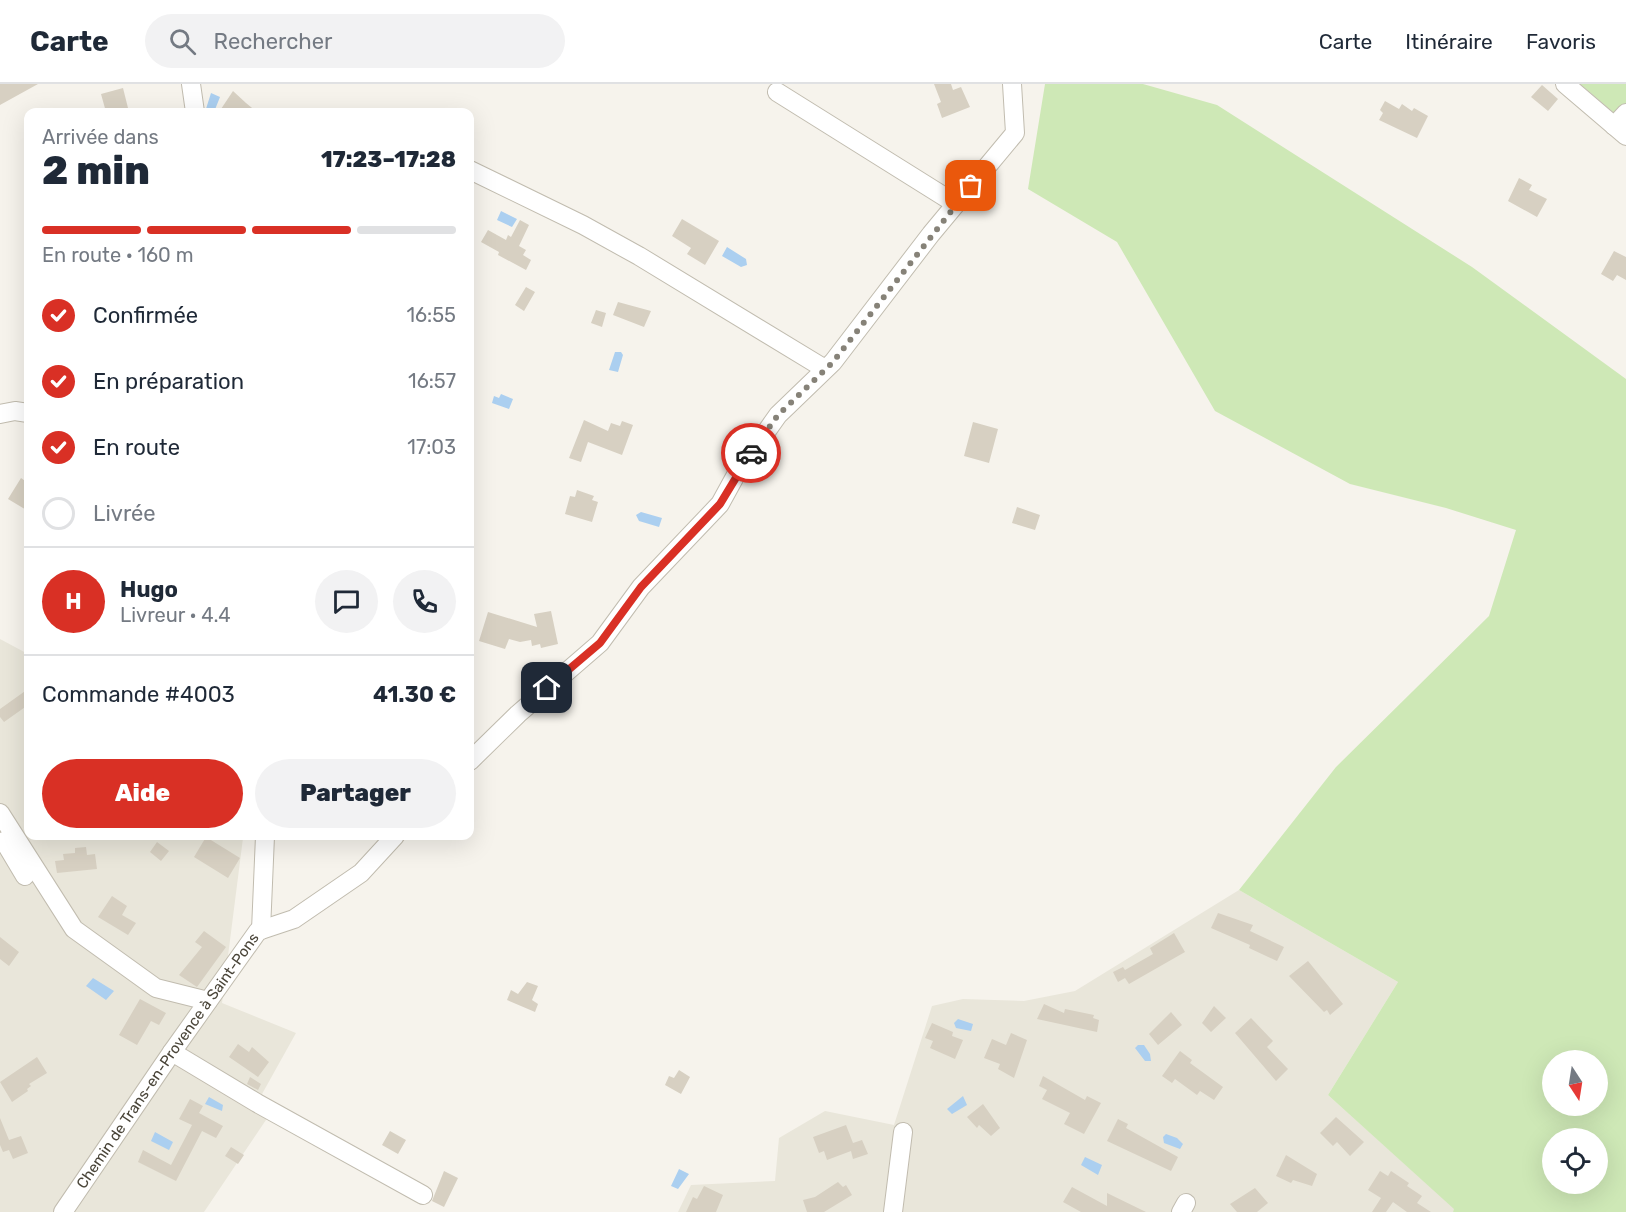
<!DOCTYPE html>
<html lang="fr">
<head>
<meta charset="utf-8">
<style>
  body { margin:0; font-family:Rubik,sans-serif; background:#f2f2f3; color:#1f2937; height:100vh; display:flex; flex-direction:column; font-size:22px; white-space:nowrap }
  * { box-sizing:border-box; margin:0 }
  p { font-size:20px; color:#747a83 }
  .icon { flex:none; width:33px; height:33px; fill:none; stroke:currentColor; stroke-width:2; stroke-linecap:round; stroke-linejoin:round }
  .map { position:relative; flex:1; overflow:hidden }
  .drawer { position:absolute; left:24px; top:24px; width:450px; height:732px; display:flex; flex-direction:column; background:#fff; border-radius:12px; box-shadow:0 6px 24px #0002 }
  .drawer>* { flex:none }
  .needle { width:39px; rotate:168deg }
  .tools { position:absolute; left:1542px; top:966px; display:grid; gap:12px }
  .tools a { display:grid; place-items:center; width:66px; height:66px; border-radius:50%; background:#fff; box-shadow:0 6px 24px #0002; font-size:30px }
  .pin { position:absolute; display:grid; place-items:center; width:51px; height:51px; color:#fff; margin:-26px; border-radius:12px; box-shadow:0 3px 9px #0006 }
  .courier { position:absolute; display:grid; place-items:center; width:60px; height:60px; margin:-30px; border:4px solid #d93025; border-radius:50%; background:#fff; color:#222; box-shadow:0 2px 8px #0007 }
  .headline em { font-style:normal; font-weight:800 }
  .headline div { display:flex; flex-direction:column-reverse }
  .headline { display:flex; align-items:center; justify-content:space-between; height:102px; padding:0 18px }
  h1 { font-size:39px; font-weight:800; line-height:45px }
  .bar { display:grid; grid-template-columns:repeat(4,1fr); gap:9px 6px; align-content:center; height:72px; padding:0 18px }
  .bar i { height:8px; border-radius:4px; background:#e0e1e3 }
  .bar .current { background:#d93025 }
  .bar p { grid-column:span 4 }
  .line { display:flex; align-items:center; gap:15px; padding:0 18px; border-top:2px solid #e0e1e3 }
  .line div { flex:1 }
  .round { display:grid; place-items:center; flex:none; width:63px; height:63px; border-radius:32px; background:#f2f2f3 }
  ol { padding:0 18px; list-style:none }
  li { display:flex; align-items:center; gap:18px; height:66px }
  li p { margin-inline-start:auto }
  li .icon { padding:6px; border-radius:50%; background:#d93025; color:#fff; stroke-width:4 }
  li:last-child { color:#747a83 }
  li i { width:33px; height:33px; border:3px solid #e0e1e3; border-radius:50% }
  .cta { display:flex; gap:12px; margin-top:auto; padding:12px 18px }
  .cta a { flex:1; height:69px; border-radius:36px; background:#d93025; color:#fff; font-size:24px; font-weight:800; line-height:69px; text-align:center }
  .cta a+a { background:#f2f2f3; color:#1f2937 }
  header { display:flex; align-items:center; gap:36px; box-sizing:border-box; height:84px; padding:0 30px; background:#fff; border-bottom:2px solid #e0e1e3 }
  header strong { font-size:28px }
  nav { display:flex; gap:33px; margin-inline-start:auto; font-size:21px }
  .search { width:420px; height:54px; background:#f2f2f3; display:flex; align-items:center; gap:15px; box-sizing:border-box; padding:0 21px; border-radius:33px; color:#747a83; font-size:22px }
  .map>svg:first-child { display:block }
  .residential { fill:#e9e6da }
  .green { fill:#cee8b6; fill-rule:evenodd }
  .water { fill:#abcff0 }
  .building { fill:#d7d0c2 }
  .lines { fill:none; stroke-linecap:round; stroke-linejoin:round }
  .minor-casing { stroke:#c1bcaf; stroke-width:20 }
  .minor { stroke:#fff; stroke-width:18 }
  .done { stroke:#868278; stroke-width:6; stroke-dasharray:0 10.8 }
  .route { stroke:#d93025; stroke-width:8 }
  .labels { text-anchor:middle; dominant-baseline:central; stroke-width:4.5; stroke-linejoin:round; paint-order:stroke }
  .street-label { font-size:15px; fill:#4a4539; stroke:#fff }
</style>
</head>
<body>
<header>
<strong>Carte</strong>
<div class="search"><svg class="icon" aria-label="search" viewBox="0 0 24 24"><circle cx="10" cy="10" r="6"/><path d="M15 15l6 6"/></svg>Rechercher</div>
<nav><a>Carte</a><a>Itinéraire</a><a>Favoris</a></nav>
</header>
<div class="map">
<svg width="1626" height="1128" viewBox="0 0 1626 1128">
  <rect width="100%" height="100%" fill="#f6f3ec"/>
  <path class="residential" d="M 0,555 L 28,570 L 28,752 L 243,754 L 222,919 L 296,949 L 257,1019 L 270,1030 L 204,1128 L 0,1128 Z
    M 1239,806 L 1398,898 L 1328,1011 L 1455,1125 L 1453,1128 L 678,1128 L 691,1101 L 775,1097 L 779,1054 L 825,1027 L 894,1041 L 932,922 L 963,915 L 1024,917 L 1075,907 Z"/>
  <path class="green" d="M 1045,0 L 1143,0 L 1217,21 L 1472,183 L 1626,295 L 1626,1128 L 1453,1128 L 1454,1125 L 1328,1011 L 1398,898 L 1239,806 L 1336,683 L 1489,532 L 1516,446 L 1446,424 L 1350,400 L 1215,327 L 1117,158 L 1028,105 ZM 1552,976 L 1598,976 L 1598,1022 L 1552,1022 ZM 1552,1054 L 1598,1054 L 1598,1100 L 1552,1100 Z
    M 1580,0 L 1626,0 L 1626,39 Z"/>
  <path class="water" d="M 211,9 L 220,13 L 214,28 L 205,28 Z
    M 501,127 L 517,135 L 512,143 L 497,136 Z
    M 727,163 L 746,175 L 747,181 L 741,183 L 722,172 Z
    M 615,268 L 621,268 L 623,271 L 618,288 L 609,286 Z
    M 501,310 L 513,315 L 509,325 L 492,319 L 494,312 L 499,314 Z
    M 641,428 L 662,434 L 659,443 L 639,437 L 636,431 Z
    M 93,894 L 114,907 L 106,916 L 86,902 Z
    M 958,935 L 973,940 L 971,947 L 956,944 L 954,939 Z
    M 1138,961 L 1144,961 L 1150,970 L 1151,977 L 1145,977 L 1135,964 Z
    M 963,1012 L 967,1021 L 952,1030 L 947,1025 Z
    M 209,1013 L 223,1021 L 222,1027 L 205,1020 Z
    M 155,1048 L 173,1058 L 169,1066 L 151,1057 Z
    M 1166,1050 L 1177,1054 L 1183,1060 L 1180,1065 L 1164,1059 L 1163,1053 Z
    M 1085,1073 L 1102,1081 L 1098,1091 L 1081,1081 Z
    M 679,1085 L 689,1090 L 678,1105 L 671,1102 Z"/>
  <path class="building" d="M 0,0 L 38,0 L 0,21 Z
    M 934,0 L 951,0 L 953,6 L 961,3 L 970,23 L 942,34 L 937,20 L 941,18 Z
    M 1542,1 L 1558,15 L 1548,27 L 1531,13 Z
    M 123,4 L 128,24 L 106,28 L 101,10 Z
    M 233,7 L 246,19 L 257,28 L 219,28 Z
    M 1385,17 L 1399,25 L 1402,20 L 1412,27 L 1414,24 L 1428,32 L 1417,54 L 1379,36 L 1383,29 L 1380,26 Z
    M 1519,94 L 1532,101 L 1529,106 L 1547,115 L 1537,133 L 1508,117 Z
    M 682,135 L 719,157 L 705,181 L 687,170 L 691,164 L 672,152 Z
    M 520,136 L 529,141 L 519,162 L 526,166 L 523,171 L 531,176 L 526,186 L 498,171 L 499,168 L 481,158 L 488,146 L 506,156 L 508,151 L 511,153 Z
    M 1614,167 L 1626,173 L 1626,196 L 1617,191 L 1613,197 L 1601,190 Z
    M 526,203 L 535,208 L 524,227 L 515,221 Z
    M 618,218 L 651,227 L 644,243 L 613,231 Z
    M 596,226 L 606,229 L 602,243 L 591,239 Z
    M 584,336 L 608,347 L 611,339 L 620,342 L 622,337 L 633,341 L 622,371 L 588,358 L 581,378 L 569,374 Z
    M 973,338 L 998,345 L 989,379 L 964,372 Z
    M 21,394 L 28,399 L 28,427 L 8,415 Z
    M 577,406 L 594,412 L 592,416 L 598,418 L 592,438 L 565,430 L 570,412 L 575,413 Z
    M 1017,423 L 1040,431 L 1035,446 L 1012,439 Z
    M 551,527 L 558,560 L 541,564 L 540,560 L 532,562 L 531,556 L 520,558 L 509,555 L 505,565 L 479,557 L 488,528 L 537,543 L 534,530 Z
    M 28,605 L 28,621 L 4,638 L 0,633 L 0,625 Z
    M 206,753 L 240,774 L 228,794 L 194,773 Z
    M 157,758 L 169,767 L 161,777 L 150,768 Z
    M 86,763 L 87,771 L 95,770 L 97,785 L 57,789 L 55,777 L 64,776 L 63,770 L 75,769 L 75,764 Z
    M 112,812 L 127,822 L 122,831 L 136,839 L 128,851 L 98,833 Z
    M 1218,829 L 1253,841 L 1250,847 L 1284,863 L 1277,877 L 1249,864 L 1250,861 L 1211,844 Z
    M 204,847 L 226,863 L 197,903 L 179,891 L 202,863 L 195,858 Z
    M 1174,849 L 1185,868 L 1129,900 L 1125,894 L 1118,898 L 1113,888 L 1123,883 L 1125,886 L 1153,870 L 1150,864 Z
    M 0,853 L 19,868 L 9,882 L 0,875 Z
    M 1308,877 L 1343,920 L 1330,931 L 1327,926 L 1324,928 L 1289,892 Z
    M 527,898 L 538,902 L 532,916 L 538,920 L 535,928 L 507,916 L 511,906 L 518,910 Z
    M 140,915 L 166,929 L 159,941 L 151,937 L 137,961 L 119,951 Z
    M 1044,920 L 1064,929 L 1065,925 L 1094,931 L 1093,934 L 1099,936 L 1097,948 L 1037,935 Z
    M 1214,922 L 1226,934 L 1211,948 L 1202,939 Z
    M 1171,928 L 1182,941 L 1158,961 L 1149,950 Z
    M 1251,934 L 1273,957 L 1267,963 L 1288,985 L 1276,997 L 1235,949 Z
    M 932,939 L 953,948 L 952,952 L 963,956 L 955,975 L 930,964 L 933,957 L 925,954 Z
    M 1011,949 L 1027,956 L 1014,994 L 998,985 L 1000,980 L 984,974 L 992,955 L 1006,961 Z
    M 238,960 L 249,968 L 252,963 L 269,978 L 258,993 L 229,973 Z
    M 1180,967 L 1192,976 L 1190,979 L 1223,1003 L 1214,1016 L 1200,1007 L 1197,1011 L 1175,995 L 1172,999 L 1162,992 Z
    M 37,973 L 47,989 L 29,1000 L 31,1002 L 27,1005 L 28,1007 L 12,1018 L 0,998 Z
    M 679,986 L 690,993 L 681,1010 L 665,1001 L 669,992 L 674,994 Z
    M 1043,992 L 1085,1016 L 1087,1012 L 1101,1019 L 1084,1050 L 1064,1040 L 1070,1029 L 1042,1015 L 1047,1006 L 1039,1002 Z
    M 250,993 L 261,1000 L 258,1006 L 247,1000 Z
    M 190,1015 L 203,1022 L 199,1029 L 223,1042 L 216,1054 L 202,1047 L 176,1097 L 138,1078 L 143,1066 L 171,1081 L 192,1041 L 179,1035 Z
    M 983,1020 L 1000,1044 L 991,1052 L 979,1041 L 977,1044 L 967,1033 Z
    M 1336,1033 L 1364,1058 L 1350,1072 L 1337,1058 L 1333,1062 L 1320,1049 Z
    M 0,1034 L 9,1056 L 21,1052 L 28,1069 L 13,1075 L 9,1066 L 3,1068 L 0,1061 Z
    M 1118,1035 L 1128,1040 L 1126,1044 L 1178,1073 L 1171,1087 L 1107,1057 Z
    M 846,1041 L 853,1059 L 862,1056 L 868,1070 L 853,1075 L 851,1067 L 827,1076 L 824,1067 L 819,1069 L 813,1053 Z
    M 390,1047 L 406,1056 L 398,1070 L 382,1061 Z
    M 231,1063 L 244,1071 L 238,1080 L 225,1072 Z
    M 1286,1071 L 1317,1090 L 1312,1102 L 1293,1096 L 1291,1099 L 1276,1092 Z
    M 444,1087 L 458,1094 L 444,1123 L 432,1117 Z
    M 1380,1087 L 1388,1092 L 1391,1087 L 1409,1099 L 1407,1102 L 1422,1112 L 1417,1119 L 1431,1128 L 1407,1128 L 1393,1118 L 1386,1128 L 1372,1128 L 1381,1114 L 1368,1106 Z
    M 838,1098 L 843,1103 L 846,1101 L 852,1111 L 824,1128 L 807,1128 L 803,1116 L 815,1113 Z
    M 704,1102 L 723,1111 L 716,1128 L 686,1128 L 693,1113 L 697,1115 Z
    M 1072,1103 L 1107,1122 L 1107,1109 L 1146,1128 L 1081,1128 L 1063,1118 Z
    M 1255,1104 L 1268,1119 L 1257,1128 L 1237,1128 L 1230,1120 Z"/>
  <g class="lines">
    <g class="minor-casing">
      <g id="minor">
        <path d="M 191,0 L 195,28"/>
        <path d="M 1565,0 L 1626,52"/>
        <path d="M 777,8 L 956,120"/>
        <path d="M 1614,42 L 1626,29"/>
        <path d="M 470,86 L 583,141 L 639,172 L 825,285"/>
        <path d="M 0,330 L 15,327 L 28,329"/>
        <path d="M 470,677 L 518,630 L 600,559 L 641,503 L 720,420 L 737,389 L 778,331 L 833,278 L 931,150 L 1015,49 L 1012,0"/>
        <path d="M 0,729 L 74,845 L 156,904 L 208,917"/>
        <path d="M 4,757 L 25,792"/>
        <path d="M 261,846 L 265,752"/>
        <path d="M 172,968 L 257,1019 L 423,1111"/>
        <path id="s1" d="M 63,1128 L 172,968 L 258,847 L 294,835 L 361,789 L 395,752"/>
        <path d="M 893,1128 L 903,1048"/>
        <path d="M 1181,1128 L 1186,1119"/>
      </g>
    </g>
    <use href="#minor" class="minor"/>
  </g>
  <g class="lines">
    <path class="done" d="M 751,369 L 778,331 L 833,278 L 971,102"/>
    <path class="route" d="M 547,604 L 600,559 L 641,503 L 720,420 L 751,369"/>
  </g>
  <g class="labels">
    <g class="street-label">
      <text stroke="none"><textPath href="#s1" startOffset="184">Chemin de Trans-en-Provence à Saint-Pons</textPath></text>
    </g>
  </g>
</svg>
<div class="tools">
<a><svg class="needle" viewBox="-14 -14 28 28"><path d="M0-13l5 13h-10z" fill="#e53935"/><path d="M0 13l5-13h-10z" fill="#747a83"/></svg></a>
<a><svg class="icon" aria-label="locate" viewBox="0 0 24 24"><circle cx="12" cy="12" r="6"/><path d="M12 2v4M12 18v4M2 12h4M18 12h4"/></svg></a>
</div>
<div class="pin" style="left:971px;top:102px;background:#ea580c"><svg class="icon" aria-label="bag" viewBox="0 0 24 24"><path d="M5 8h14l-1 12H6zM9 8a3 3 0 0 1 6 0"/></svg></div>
<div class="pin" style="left:547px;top:604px;background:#1f2937"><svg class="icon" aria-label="home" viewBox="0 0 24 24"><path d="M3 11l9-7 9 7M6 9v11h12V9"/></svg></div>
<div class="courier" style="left:751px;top:369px"><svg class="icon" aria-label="car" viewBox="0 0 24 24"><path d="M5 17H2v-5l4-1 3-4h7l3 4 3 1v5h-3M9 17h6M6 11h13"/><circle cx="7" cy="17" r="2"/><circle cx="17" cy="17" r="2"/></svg></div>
<section class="drawer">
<div class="headline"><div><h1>2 min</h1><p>Arrivée dans</p></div><em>17:23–17:28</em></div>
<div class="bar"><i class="current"></i><i class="current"></i><i class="current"></i><i></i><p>En route · 160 m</p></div>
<ol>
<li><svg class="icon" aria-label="check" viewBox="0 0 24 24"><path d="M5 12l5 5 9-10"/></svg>Confirmée<p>16:55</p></li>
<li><svg class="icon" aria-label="check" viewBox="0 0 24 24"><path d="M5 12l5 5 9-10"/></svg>En préparation<p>16:57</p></li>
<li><svg class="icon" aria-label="check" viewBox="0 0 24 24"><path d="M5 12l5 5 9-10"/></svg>En route<p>17:03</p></li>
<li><i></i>Livrée</li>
</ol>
<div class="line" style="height:108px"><b class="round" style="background:#d93025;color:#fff">H</b><div><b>Hugo</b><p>Livreur · 4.4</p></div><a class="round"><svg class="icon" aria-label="chat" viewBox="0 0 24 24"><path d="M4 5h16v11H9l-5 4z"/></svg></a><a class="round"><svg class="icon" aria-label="phone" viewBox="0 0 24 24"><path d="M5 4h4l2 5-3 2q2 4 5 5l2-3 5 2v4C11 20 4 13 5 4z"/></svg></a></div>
<div class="line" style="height:78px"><div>Commande #4003</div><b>41.30 €</b></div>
<div class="cta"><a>Aide</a><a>Partager</a></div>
</section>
</div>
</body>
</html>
